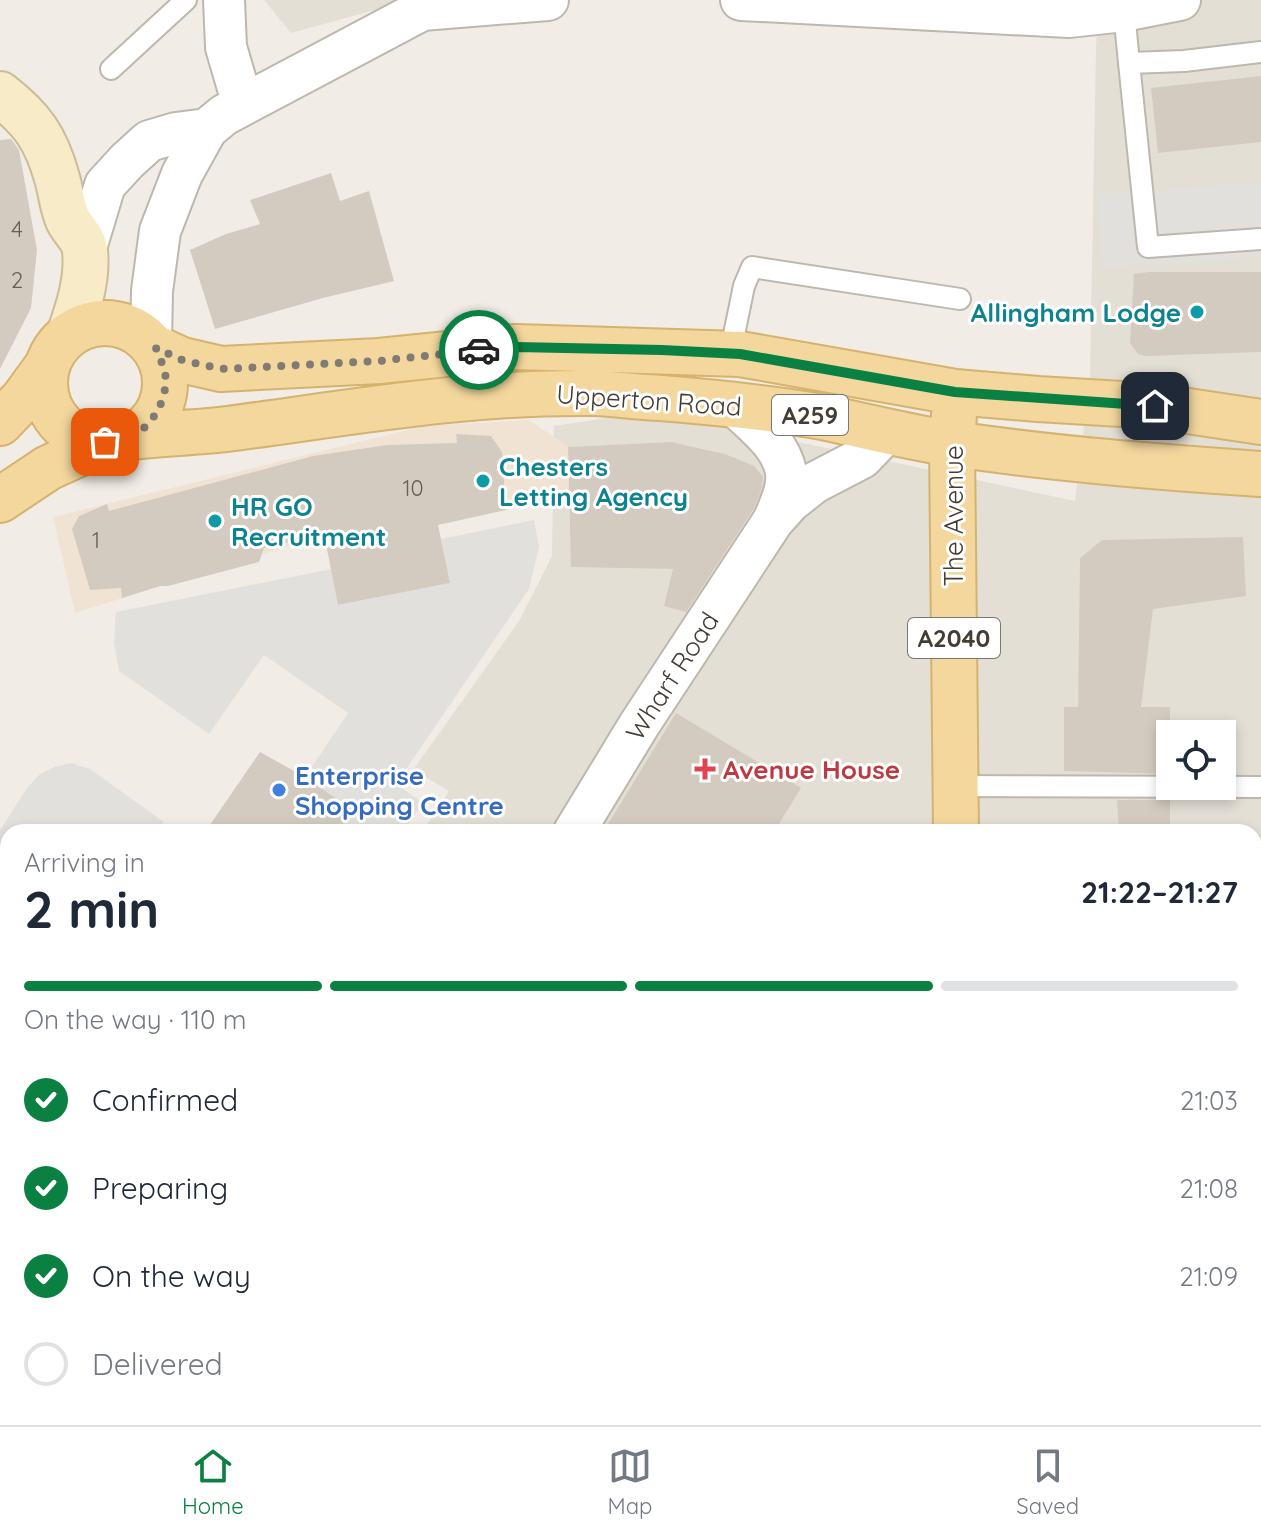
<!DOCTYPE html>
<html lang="en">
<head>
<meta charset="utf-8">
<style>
  body { margin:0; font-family:Quicksand,sans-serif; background:#f6f6f7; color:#1f2937; height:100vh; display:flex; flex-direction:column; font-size:30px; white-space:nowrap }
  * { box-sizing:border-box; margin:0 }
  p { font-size:26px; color:#747a83 }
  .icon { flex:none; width:44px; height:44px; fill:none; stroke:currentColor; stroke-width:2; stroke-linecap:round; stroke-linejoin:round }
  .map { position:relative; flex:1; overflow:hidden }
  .drawer { position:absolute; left:0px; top:824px; width:1262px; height:602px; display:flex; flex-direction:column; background:#fff; border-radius:24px 24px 0 0; box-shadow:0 4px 12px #0003 }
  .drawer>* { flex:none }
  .controls { position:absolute; left:1156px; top:720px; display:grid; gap:16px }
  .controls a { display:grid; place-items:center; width:80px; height:80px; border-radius:0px; background:#fff; box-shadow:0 4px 12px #0003; font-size:40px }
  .pin { position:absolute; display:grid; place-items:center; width:68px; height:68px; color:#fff; margin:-34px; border-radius:16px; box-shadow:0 4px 12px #0006 }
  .courier { position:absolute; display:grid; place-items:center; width:80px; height:80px; margin:-40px; border:6px solid #0b8043; border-radius:50%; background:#fff; color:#222; box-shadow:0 2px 10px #0007 }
  .overview em { font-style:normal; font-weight:700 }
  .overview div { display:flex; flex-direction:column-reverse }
  .overview { display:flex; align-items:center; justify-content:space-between; height:136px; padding:0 24px }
  h1 { font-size:52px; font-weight:700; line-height:60px }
  .bar { display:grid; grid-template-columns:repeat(4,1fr); gap:12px 8px; align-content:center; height:96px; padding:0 24px }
  .bar i { height:10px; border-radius:6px; background:#e0e1e3 }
  .bar .on { background:#0b8043 }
  .bar p { grid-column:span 4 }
  ol { padding:0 24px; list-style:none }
  li { display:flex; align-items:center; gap:24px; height:88px }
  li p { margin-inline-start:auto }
  li .icon { padding:8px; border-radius:50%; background:#0b8043; color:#fff; stroke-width:4 }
  li:last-child { color:#747a83 }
  li i { width:44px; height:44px; border:4px solid #e0e1e3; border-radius:50% }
  .menu { display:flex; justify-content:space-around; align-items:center; height:112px; border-top:2px solid #e0e1e3; background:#fff; font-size:22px; color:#747a83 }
  .menu a { display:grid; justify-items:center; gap:4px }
  .menu .on { color:#0b8043 }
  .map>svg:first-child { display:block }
  .residential { fill:#e4dfd5; fill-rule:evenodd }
  .commercial { fill:#f1e3d3 }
  .green { fill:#cee1b3 }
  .parking { fill:#e2e0dd }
  .building { fill:#d4cbc0 }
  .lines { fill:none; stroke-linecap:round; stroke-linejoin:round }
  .lane-casing { stroke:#beb7ad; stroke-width:24 }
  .street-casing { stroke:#beb7ad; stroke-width:44 }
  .secondary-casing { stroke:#ccbd9a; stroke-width:48 }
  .primary-casing { stroke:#d6b26f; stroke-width:48 }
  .lane { stroke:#fff; stroke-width:20 }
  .street { stroke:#fff; stroke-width:40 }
  .secondary { stroke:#f8ebc8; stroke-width:44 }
  .primary { stroke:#f3d79d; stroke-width:44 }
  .done { stroke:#807b74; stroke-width:8; stroke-dasharray:0 14.4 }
  .route { stroke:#0b8043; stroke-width:10 }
  .culture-dot { fill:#0f9aa8; stroke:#fff; stroke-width:3 }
  .health-dot { fill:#e0444e; stroke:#fff; stroke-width:3 }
  .shop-dot { fill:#3f7fe0; stroke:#fff; stroke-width:3 }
  .labels { text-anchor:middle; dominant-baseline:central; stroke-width:6; stroke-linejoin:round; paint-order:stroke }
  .number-label { font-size:22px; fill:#676058 }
  .shield { fill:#fff; stroke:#7b7772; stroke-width:2 }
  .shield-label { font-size:24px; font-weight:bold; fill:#433d36 }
  .culture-label { font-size:26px; font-weight:bold; fill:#0d838f; stroke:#fff; text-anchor:start }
  .street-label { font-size:26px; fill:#433d36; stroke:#fff }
  .health-label { font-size:26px; font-weight:bold; fill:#be3a42; stroke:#fff; text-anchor:start }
  .shop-label { font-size:26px; font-weight:bold; fill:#366cbe; stroke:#fff; text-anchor:start }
</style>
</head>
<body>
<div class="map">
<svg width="1261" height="1425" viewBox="0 0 1261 1425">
  <rect width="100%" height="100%" fill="#f1ede6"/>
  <path class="residential" d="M 264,0 L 411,0 L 291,33 Z
    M 1100,0 L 1261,0 L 1261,1425 L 169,1425 L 174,1418 L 1254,1418 L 1254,832 L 422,832 L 449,791 L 413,770 L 519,621 L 552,556 L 554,426 L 653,411 L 1075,501 L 1090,376 L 1096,46 ZM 1170,734 L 1222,734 L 1222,786 L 1170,786 Z"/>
  <path class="commercial" d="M 529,420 L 569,447 L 670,442 L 725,454 L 703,511 L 525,501 L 451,495 L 75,613 L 53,517 L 424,426 Z"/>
  <path class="green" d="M 1254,1100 L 1261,1101 L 1261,1325 L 1254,1325 Z"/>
  <path class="parking" d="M 1261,183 L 1261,257 L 1103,268 L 1098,195 Z
    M 534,520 L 539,547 L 529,589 L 396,784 L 423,803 L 403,832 L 337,832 L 352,810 L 305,777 L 348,713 L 264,655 L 209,734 L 119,671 L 114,643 L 116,612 L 331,569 L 339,605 L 449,583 L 441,539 Z
    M 71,763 L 90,769 L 164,822 L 157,832 L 8,832 L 8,1053 L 0,1065 L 0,830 L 27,788 L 40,774 L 54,767 Z
    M 0,1148 L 8,1153 L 8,1418 L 159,1418 L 154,1425 L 0,1425 Z"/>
  <path class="building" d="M 1261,76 L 1261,142 L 1158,153 L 1151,88 Z
    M 11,139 L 19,150 L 37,250 L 31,308 L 0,369 L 0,140 Z
    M 331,173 L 340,201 L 369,191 L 394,281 L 323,298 L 215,329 L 190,250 L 226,234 L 260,224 L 250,200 Z
    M 1149,272 L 1261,272 L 1261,352 L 1145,356 L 1138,354 L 1130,343 L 1134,274 Z
    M 456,434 L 491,436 L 502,452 L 506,510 L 438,525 L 450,583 L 338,605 L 324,534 L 264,548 L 259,562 L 168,586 L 160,586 L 122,598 L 121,588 L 90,590 L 72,529 L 79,516 L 107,504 L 109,511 L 313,456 L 387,445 L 457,443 Z
    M 671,442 L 725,454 L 754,466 L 763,476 L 761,491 L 753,510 L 686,612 L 664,606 L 673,569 L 571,567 L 568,447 Z
    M 1243,537 L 1246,596 L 1153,609 L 1141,707 L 1170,707 L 1170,774 L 1064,771 L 1064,707 L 1078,707 L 1080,558 L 1102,540 Z
    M 676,713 L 801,788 L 774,832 L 603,832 Z
    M 260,752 L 305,777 L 353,810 L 337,832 L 205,832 Z
    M 1117,800 L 1170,800 L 1170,832 L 1119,832 Z"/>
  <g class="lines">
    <g class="lane-casing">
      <path id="lane" d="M 1124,11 L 1129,63 L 1184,61 L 1261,52
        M 1129,63 L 1148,247 L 1261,239
        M 111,69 L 186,0
        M 730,354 L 744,286 L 752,267 L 960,299
        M 955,786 L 1261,787
        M 0,1194 L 8,1200"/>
    </g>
    <g class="street-casing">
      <path id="street" d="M 224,0 L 226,47 L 243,105
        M 741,0 L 1069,17 L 1124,11 L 1180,0
        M 86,248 L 105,185 L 127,161 L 149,141 L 176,133 L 207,129
        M 151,343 L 152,291 L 160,231 L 182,174 L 207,129 L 224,115 L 422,10 L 548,0
        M 732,403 C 752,423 781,443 786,472 C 788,489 779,507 773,521
        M 574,832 L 639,725 L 773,521 L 790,502 L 814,483 L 862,458 L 887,432
        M 1254,1069 L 1261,1069
        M 1254,1356 L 1261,1355
        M 629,1418 L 629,1425
        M 416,1425 L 421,1418"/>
    </g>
    <g class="secondary-casing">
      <path id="secondary" d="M 0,94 C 32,119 46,138 57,178 C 61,191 62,207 68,220 C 73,230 85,240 85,251 C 88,280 78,309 69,335"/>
    </g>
    <g class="primary-casing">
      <path id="primary" d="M45 383a60 60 0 1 1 120 0a60 60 0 1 1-120 0Z
        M 156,348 L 182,360 L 221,369 L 379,361 L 516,347 L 740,354 L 955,392 L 1038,399 L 1155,406 L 1261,422
        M 954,415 L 952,444 L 956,832
        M 0,423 L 23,399 L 47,366
        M 131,437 C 163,433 195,433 227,429 C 349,413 471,391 594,393 C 616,394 639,397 661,398 C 711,402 761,407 811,415 C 859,424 906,437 954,444 C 1056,459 1158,467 1261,474
        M 0,500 L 48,468 L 105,442
        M 963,1418 L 963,1425"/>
    </g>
    <use href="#lane" class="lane"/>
    <use href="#street" class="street"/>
    <use href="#secondary" class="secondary"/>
    <use href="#primary" class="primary"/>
  </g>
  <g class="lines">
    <path class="done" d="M 105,442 C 114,442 123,441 131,437 C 153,426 169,398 165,372 C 163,364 158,355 156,348 L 182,360 L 221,369 L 379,361 L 479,350"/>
    <path class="route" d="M 479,350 L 516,347 L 662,350 L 740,354 L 955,392 L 1155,406"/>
  </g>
  <g class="culture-dot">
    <circle cx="1197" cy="312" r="8"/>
    <circle cx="483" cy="481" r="8"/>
    <circle cx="215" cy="521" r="8"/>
  </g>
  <path class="health-dot" d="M701 757h8v8h8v8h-8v8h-8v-8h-8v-8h8z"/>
  <circle class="shop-dot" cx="279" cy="790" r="8"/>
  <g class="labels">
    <g class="number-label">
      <text x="17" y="229">4</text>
      <text x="17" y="280">2</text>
      <text x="413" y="488">10</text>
      <text x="96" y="540">1</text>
    </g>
    <g class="shield">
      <rect x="772" y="395" width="76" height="40" rx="6"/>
      <rect x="908" y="618" width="92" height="40" rx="6"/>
    </g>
    <g class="shield-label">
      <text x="810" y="415">A259</text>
      <text x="954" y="638">A2040</text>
    </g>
    <g class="culture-label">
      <text x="1181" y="312" text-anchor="end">Allingham Lodge</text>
      <text x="499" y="466">Chesters<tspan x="499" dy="30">Letting Agency</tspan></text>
      <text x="231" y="506">HR GO<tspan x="231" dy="30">Recruitment</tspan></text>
    </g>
    <g class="street-label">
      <text transform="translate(649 400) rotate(4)">Upperton Road</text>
      <text transform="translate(953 516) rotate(-90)">The Avenue</text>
      <text transform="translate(672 676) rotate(-57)">Wharf Road</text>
    </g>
    <g class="health-label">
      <text x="723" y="769">Avenue House</text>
    </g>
    <g class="shop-label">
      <text x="295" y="775">Enterprise<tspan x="295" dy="30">Shopping Centre</tspan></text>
    </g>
  </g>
</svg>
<div class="controls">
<a><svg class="icon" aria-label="locate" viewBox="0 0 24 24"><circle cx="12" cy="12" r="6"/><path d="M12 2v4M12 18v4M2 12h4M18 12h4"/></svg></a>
</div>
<div class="pin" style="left:105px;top:442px;background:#ea580c"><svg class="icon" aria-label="bag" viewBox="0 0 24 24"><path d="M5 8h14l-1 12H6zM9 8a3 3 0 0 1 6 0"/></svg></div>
<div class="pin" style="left:1155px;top:406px;background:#1f2937"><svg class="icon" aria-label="home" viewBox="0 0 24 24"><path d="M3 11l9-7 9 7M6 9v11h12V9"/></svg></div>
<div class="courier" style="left:479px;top:350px"><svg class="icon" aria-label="car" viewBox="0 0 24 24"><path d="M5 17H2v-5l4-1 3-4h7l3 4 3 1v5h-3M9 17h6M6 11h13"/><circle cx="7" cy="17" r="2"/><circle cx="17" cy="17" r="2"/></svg></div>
<section class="drawer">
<div class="overview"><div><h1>2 min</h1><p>Arriving in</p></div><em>21:22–21:27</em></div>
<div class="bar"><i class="on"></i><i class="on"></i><i class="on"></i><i></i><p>On the way · 110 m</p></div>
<ol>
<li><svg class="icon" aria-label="check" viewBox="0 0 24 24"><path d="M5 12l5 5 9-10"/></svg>Confirmed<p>21:03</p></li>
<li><svg class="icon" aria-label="check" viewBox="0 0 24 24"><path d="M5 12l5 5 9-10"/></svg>Preparing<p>21:08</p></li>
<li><svg class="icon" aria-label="check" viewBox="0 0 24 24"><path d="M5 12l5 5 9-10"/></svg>On the way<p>21:09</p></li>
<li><i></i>Delivered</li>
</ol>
</section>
</div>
<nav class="menu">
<a class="on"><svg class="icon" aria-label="home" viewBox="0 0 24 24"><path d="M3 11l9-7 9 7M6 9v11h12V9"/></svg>Home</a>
<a><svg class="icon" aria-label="map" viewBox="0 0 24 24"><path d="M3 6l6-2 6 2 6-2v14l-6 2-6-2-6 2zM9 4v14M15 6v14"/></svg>Map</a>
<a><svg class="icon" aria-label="saved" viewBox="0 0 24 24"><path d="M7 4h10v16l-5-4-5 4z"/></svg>Saved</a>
</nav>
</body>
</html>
